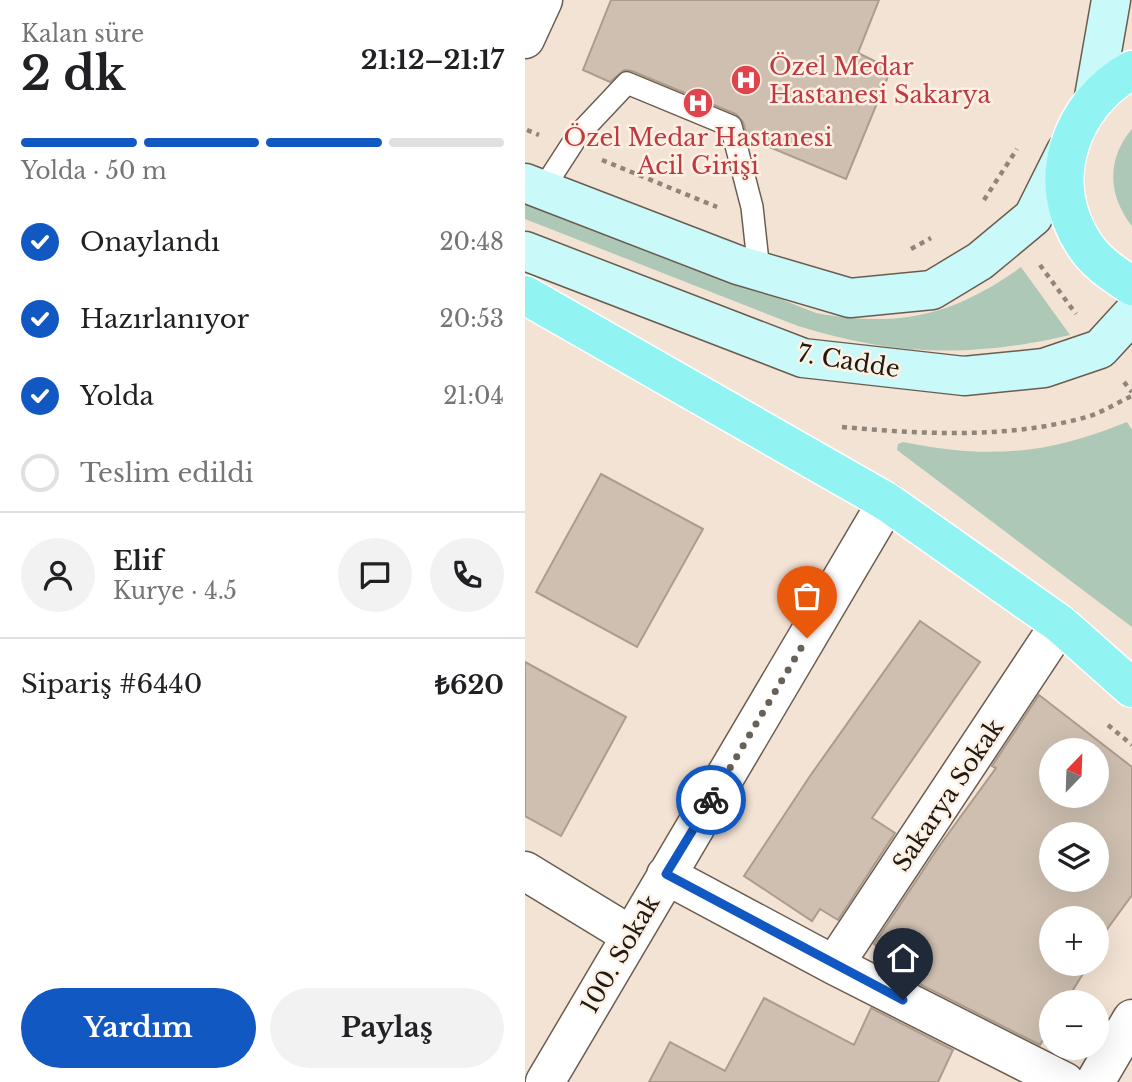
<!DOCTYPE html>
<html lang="tr">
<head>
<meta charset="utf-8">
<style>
  body { margin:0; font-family:"Libre Baskerville",serif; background:#f2f2f2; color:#202124; height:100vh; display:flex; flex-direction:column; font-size:26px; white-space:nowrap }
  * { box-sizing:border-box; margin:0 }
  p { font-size:23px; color:#757577 }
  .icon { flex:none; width:38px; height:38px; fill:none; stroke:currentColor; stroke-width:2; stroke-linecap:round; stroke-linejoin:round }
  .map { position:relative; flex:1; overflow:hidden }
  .panel { display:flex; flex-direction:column; background:#fff; width:525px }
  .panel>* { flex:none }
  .needle { width:46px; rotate:23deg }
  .fabs { position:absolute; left:514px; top:738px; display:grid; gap:14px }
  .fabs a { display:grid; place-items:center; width:70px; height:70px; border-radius:50%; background:#fff; box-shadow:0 7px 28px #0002; font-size:35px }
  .pin { position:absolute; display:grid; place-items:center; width:60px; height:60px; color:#fff; margin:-72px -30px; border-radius:50% 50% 50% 0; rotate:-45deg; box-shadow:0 0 7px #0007 }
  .pin .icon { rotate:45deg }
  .courier { position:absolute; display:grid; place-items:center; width:70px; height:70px; margin:-35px; border:5px solid #1258c3; border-radius:50%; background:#fff; color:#222; box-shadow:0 2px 9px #0007 }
  .overview em { font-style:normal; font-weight:700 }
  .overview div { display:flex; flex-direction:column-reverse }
  .overview { display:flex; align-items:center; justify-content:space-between; height:119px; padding:0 21px }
  h1 { font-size:46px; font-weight:700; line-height:52px }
  .bar { display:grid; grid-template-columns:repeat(4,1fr); gap:10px 7px; align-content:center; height:84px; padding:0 21px }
  .bar i { height:9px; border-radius:5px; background:#e0e0e0 }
  .bar .active { background:#1258c3 }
  .bar p { grid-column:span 4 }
  .line { display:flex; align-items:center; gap:18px; padding:0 21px; border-top:2px solid #e0e0e0 }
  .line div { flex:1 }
  .round { display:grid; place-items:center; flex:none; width:74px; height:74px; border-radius:37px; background:#f2f2f2 }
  ol { padding:0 21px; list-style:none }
  li { display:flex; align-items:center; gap:21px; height:77px }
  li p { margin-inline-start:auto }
  li .icon { padding:7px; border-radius:50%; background:#1258c3; color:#fff; stroke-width:4 }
  li:last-child { color:#757577 }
  li i { width:38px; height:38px; border:4px solid #e0e0e0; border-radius:50% }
  .primary-button { display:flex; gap:14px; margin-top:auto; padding:14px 21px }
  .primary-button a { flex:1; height:80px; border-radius:42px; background:#1258c3; color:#fff; font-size:28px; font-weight:700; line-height:80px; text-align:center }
  .primary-button a+a { background:#f2f2f2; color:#202124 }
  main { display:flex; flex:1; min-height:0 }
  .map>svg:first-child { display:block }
  .green { fill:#adc8b6 }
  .building { fill:#cebfb0; stroke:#ab9c8d; stroke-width:2; fill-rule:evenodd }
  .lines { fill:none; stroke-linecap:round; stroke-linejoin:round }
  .lane-casing { stroke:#6a5d50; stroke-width:24 }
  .street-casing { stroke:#6a5d50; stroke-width:41 }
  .secondary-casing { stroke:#6a5d50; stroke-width:41 }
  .primary-casing { stroke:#fff; stroke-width:41 }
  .path { stroke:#8f857a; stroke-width:4.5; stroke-dasharray:5 5; stroke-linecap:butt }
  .lane { stroke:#fff; stroke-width:21 }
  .street { stroke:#fff; stroke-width:38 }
  .secondary { stroke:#c9f9f8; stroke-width:38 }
  .primary { stroke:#92f4f2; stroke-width:38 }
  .done { stroke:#696057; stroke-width:7; stroke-dasharray:0 12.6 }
  .route { stroke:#1258c3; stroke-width:9 }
  .labels { text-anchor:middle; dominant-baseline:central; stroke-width:5; stroke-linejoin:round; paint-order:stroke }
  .health-label { font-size:24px; fill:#be3a42; stroke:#fef1e4; text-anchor:start }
  .street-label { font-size:24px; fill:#1f1a14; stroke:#fef1e4 }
</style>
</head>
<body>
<main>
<section class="panel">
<div class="overview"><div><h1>2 dk</h1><p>Kalan süre</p></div><em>21:12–21:17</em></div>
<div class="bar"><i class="active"></i><i class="active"></i><i class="active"></i><i></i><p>Yolda · 50 m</p></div>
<ol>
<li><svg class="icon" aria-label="check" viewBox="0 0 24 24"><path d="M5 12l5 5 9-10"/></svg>Onaylandı<p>20:48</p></li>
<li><svg class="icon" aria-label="check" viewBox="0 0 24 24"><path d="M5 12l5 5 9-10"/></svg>Hazırlanıyor<p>20:53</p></li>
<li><svg class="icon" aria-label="check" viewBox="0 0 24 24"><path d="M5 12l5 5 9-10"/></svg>Yolda<p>21:04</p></li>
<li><i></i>Teslim edildi</li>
</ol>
<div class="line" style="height:126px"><a class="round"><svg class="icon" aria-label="person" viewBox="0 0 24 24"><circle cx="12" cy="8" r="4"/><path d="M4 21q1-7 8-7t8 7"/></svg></a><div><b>Elif</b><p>Kurye · 4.5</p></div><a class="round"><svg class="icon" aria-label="chat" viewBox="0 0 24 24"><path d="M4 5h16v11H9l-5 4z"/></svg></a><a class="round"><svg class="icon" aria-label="phone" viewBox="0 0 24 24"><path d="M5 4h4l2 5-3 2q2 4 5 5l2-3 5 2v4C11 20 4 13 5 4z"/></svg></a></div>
<div class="line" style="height:91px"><div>Sipariş #6440</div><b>₺620</b></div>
<div class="primary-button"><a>Yardım</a><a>Paylaş</a></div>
</section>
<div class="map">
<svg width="607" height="1082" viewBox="0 0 607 1082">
  <rect width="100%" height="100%" fill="#f3e3d4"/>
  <path class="green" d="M 607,129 L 607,226 C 583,196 581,159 607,129 Z
    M 0,199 L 291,313 C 373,328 428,316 496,267 L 545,335 C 447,358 369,356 273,326 L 0,219 Z
    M 602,422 L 607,430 L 607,627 L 372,450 L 373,444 L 378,442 C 462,459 522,455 602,422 Z"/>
  <path class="building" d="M 86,0 L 354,0 L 333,53 L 366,69 L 321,179 L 223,138 L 218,122 L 211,114 L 107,71 L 99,70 L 85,82 L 58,70 Z
    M 76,474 L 178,529 L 112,647 L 11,592 Z
    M 395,621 L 455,662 L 347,818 L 370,833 L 313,920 L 295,909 L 287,921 L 219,876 L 285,776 Z
    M 0,662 L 101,717 L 36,836 L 0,816 Z
    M 514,695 L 607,767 L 607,895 L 572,943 L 572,919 L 527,919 L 527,964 L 564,964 L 540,1003 L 527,1003 L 527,1025 L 515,1045 L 365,969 L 370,958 L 349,944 L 415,845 L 471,768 L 467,766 ZM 527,751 L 572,751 L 572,796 L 527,796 ZM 527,835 L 572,835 L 572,880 L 527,880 Z
    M 239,998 L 329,1045 L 346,1008 L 428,1050 L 413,1082 L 124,1082 L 145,1042 L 200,1071 Z"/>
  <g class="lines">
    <g class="lane-casing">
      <path id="lane" d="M 18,189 L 53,135 L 102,83 L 206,126 L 227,207 L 234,271"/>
    </g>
    <g class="street-casing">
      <path id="street" d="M 0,39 L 18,0
        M 0,871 L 105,935
        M 141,875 L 309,965 L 540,1082
        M 309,965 L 535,624
        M 20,1082 L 362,502
        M 570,1082 L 607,1019"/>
    </g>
    <g class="secondary-casing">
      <path id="secondary" d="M 569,97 L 586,0
        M 0,183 L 213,265 L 325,298 L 407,290 L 455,261 L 508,217 L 541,151
        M 0,251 L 278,358 L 439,376 L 519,368 L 575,349 L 607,314"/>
    </g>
    <g class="primary-casing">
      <path id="primary" d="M 607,70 C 545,104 518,182 559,244 C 571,263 589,274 607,286
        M 0,295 L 362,502 L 535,624 L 607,688"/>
    </g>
    <path class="path" d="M 2,130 L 14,135
      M 77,160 L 192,207
      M 459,200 L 492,149
      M 386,249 L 406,238
      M 515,265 L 551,314
      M 599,382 L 607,392
      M 317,427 C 397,434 479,439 558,418 C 575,414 591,403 607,396
      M 583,725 L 607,745"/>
    <use href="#lane" class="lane"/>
    <use href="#street" class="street"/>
    <use href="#secondary" class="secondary"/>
    <use href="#primary" class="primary"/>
  </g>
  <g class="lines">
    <path class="done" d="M 186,800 L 282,638"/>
    <path class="route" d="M 186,800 L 141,874 L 378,1000"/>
  </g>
  <defs>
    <g id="hospital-disc" transform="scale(1.575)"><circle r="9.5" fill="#e0444e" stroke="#fef1e4"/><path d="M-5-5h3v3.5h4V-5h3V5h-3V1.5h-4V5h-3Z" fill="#fff"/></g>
  </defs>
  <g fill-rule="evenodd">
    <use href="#hospital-disc" x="221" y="80"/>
    <use href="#hospital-disc" x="173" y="103"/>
  </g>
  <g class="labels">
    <g class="health-label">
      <text x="244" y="66">Özel Medar<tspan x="244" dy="28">Hastanesi Sakarya</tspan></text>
      <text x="173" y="137" text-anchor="middle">Özel Medar Hastanesi<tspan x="173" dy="28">Acil Girişi</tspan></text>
    </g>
    <g class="street-label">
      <text transform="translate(324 361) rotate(9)">7. Cadde</text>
      <text transform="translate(423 795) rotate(-56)">Sakarya Sokak</text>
      <text transform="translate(95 954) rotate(-60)">100. Sokak</text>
    </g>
  </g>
</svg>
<div class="fabs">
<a><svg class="needle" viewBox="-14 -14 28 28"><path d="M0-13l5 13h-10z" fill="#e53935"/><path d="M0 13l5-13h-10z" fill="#757577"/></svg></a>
<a><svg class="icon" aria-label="layers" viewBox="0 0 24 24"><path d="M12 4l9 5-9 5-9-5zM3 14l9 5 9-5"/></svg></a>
<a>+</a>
<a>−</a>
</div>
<div class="pin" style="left:282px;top:638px;background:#ea580c"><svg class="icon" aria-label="bag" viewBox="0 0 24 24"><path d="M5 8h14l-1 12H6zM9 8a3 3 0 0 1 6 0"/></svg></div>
<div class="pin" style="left:378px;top:1000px;background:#1f2937"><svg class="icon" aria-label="home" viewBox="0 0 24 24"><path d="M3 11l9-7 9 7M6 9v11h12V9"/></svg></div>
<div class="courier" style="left:186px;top:800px"><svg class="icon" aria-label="bike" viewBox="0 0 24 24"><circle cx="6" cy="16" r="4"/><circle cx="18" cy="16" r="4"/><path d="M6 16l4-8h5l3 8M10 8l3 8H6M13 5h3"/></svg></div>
</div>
</main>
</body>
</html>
